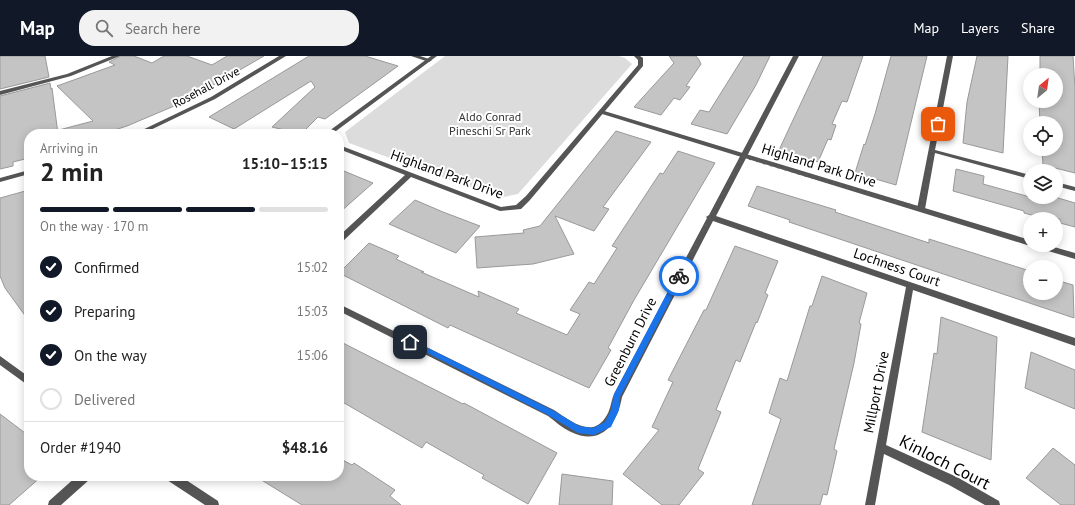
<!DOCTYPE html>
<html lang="en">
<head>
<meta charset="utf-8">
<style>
  body { margin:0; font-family:"PT Sans",sans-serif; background:#f2f2f2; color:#222; height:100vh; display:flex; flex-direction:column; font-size:15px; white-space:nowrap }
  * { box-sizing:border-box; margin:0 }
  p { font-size:13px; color:#767676 }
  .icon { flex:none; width:22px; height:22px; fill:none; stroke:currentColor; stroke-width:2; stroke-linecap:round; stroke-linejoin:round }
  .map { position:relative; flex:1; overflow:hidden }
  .sheet { position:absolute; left:24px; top:73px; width:320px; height:352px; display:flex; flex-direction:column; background:#fff; border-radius:16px; box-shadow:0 2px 10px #0003 }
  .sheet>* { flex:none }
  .needle { width:26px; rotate:29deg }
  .fabs { position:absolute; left:1023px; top:12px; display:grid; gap:8px }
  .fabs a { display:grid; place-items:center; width:40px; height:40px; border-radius:50%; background:#fff; box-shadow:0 2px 10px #0003; font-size:20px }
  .pin { position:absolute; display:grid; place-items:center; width:34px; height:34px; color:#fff; margin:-17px; border-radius:8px; box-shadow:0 2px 6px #0006 }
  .courier { position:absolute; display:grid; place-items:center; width:40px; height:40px; margin:-20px; border:3px solid #1a73e8; border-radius:50%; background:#fff; color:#222; box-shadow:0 1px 5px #0007 }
  .head em { font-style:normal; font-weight:600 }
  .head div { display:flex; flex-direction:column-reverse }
  .head { display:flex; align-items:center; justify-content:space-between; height:68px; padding:0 16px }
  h1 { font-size:26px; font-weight:600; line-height:30px }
  .bar { display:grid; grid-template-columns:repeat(4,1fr); gap:6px 4px; align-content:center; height:48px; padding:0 16px }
  .bar i { height:5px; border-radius:3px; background:#e0e0e0 }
  .bar .active { background:#111827 }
  .bar p { grid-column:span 4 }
  .line { display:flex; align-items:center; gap:10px; padding:0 16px; border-top:1px solid #e0e0e0 }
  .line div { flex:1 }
  ol { padding:0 16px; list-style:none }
  li { display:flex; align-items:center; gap:12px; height:44px }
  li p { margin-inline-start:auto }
  li .icon { padding:4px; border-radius:50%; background:#111827; color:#fff; stroke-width:4 }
  li:last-child { color:#767676 }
  li i { width:22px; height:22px; border:2px solid #e0e0e0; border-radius:50% }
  header { display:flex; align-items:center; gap:24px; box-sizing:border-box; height:56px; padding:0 20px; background:#111827; color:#fff }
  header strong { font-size:19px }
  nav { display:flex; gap:22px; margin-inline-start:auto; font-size:14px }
  .search { width:280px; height:36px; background:#f2f2f2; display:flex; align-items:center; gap:10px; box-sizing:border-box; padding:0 14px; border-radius:16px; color:#767676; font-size:15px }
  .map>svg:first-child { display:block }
  .green { fill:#dcdcdc }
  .building { fill:#c4c4c4; stroke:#999 }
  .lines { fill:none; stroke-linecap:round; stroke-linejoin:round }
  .minor { fill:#555; fill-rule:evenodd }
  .tertiary { fill:#555; fill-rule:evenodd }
  .route { fill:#1a73e8 }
  .done { stroke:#595959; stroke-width:4; stroke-dasharray:0 7.2 }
  .labels { text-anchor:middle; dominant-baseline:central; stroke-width:4; stroke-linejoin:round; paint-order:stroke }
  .far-street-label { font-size:12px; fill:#000; stroke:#fff }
  .far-park-label { font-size:12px; fill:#333; stroke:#fff }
  .street-label { font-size:14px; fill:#000; stroke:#fff }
  .near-street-label { font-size:17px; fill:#000; stroke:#fff }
</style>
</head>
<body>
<header>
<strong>Map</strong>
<div class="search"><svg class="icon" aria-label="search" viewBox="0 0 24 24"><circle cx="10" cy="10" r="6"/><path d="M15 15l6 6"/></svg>Search here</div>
<nav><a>Map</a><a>Layers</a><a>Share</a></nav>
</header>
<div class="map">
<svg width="1075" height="449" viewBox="0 0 1075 449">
  <rect width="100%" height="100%" fill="#fff"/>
  <path class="green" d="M 445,0 L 619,0 L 625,2 L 632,8 L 518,138 L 499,142 L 349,87 L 345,76 Z"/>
  <path class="building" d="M 0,0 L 45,0 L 49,21 L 0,33 Z
    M 121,0 L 134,0 L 152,7 L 164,0 L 187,0 L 212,9 L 227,0 L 264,0 L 186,45 L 127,70 L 102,78 L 59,78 L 59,74 L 93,65 L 57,30 L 115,9 L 109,6 Z
    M 309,0 L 365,0 L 398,10 L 325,63 L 318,61 L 301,78 L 272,71 L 315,31 L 311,25 L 234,73 L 209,61 Z
    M 669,0 L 696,0 L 699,4 L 701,8 L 686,30 L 690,31 L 680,44 L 674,42 L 661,59 L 634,51 L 674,7 Z
    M 744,0 L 770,0 L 756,29 L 727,78 L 691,68 L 700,54 L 709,56 Z
    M 823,0 L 863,0 L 847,46 L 842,45 L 832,68 L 836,69 L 831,84 L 828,83 L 818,106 L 779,94 Z
    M 891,0 L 927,0 L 896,129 L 855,117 L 864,88 L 865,89 L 875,58 Z
    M 977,0 L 1008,0 L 1003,97 L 963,87 L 967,46 Z
    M 1040,0 L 1073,0 L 1075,32 L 1075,117 L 1043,109 L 1042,93 L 1056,93 L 1056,67 L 1040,67 L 1039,45 L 1056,45 L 1056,19 L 1040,19 Z
    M 50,27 L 51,33 L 52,32 L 58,78 L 29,78 L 29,102 L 13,106 L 13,110 L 0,113 L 0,40 Z
    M 616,75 L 651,86 L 603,151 L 609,153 L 594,175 L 555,160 L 574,198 L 533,208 L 477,212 L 475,181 L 524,177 L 523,174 L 540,170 Z
    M 678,95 L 715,107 L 634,244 L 608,292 L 611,294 L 589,332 L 450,269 L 448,272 L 339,217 L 369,187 L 399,200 L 396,203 L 424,216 L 421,216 L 479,241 L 478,235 L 519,253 L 516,257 L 567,279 L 580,258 L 570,254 L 589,226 L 594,228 L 617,192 L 612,190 L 660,117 L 663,118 Z
    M 339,113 L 373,127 L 339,157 Z
    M 956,113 L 984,120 L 983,128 L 1030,141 L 1055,141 L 1075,147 L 1075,171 L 1060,167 L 1060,163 L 1046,163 L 1024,157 L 1024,155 L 953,135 Z
    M 757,130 L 836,154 L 835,156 L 929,187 L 929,183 L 1030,215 L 1030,237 L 1056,237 L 1056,224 L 1073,229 L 1074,262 L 789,166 L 790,164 L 748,150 Z
    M 29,134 L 29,265 L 5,232 L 0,220 L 0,142 Z
    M 415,144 L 443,156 L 480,170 L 456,197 L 389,168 Z
    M 735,190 L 778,205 L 765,237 L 768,239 L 757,267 L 756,266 L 740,306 L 736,304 L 716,354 L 721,356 L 698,413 L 704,417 L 679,449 L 662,449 L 623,418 L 659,374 L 652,371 L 673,326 L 668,324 L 704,254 L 706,254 Z
    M 822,220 L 867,237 L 859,267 L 861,268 L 854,307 L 834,393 L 837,395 L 827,439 L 823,438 L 820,449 L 752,449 L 781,363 L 769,357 L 780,322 L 787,325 L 810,250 L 812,250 Z
    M 941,261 L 997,281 L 991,404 L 922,376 L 934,297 L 937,298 Z
    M 339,285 L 463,348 L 464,347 L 557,397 L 528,448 L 482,422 L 484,419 L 426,386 L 422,392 L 339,344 Z
    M 1031,296 L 1075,314 L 1075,353 L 1025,332 Z
    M 0,358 L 29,380 L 29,420 L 42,420 L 9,449 L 0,449 Z
    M 1053,392 L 1075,409 L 1075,449 L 1061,449 L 1026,422 Z
    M 339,402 L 352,409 L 354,407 L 395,434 L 390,440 L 401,449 L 302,449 L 255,420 L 339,420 Z
    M 562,418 L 613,425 L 612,449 L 559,449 Z"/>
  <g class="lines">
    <path class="minor" d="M 112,0 L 120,0 L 71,20 L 0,39 L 0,35 L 67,18 Z
      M 279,0 L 286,0 L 215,43 L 142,78 L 134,78 L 211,41 Z
      M 431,0 L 437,0 L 332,78 L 325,78 Z
      M 634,0 L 640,0 L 643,2 L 643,10 L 530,144 L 521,153 L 500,155 L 411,121 L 342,186 L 339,187 L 339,180 L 405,119 L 339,93 L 339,89 L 501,151 L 516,149 L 526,140 L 638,9 L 638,4 Z
      M 793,0 L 799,0 L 716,160 L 1075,282 L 1075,290 L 913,234 L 886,389 L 957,421 L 999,445 L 1000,449 L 985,449 L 949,429 L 884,398 L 875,449 L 865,449 L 906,231 L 713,165 L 622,341 C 617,369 601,390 571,376 C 562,372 555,365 548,360 L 339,255 L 339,248 L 554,354 C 571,365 593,384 607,359 C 611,352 611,345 614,338 L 707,162 L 706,161 L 709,159 Z
      M 947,0 L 953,0 L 935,94 L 1030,119 L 1030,123 L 935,97 L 925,153 L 921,155 L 917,153 Z
      M 29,114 L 29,118 L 0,126 L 0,122 Z
      M 1056,126 L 1075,131 L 1075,135 L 1056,130 Z
      M 0,300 L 29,321 L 29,330 L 0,309 Z
      M 77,420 L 90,420 L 89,424 L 61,449 L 48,449 L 49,445 Z
      M 166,420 L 180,420 L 218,445 L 219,449 L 205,449 L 167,424 Z"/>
    <path class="tertiary" d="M 411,0 L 420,0 L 432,4 L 429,6 Z
      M 601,54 L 1030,184 L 1030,189 L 1032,189 L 1027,189 L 599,57 L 598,56 Z
      M 1034,189 L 1047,189 L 1075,197 L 1075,203 L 1035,191 Z"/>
  </g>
  <path class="route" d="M 679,218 L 683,220 L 620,341 L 619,354 L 611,371 L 594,379 L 578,377 L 548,359 L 406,286 L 407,284 L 412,284 L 554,355 L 579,370 L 593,372 L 605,366 L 611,354 L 614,338 L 676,220 Z"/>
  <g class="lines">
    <path class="done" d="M 679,220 L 743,100 L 921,153 L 938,68"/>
  </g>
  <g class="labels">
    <g class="far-street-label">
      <text transform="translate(206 31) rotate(-28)">Rosehall Drive</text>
    </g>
    <g class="far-park-label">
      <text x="490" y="60">Aldo Conrad<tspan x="490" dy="14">Pineschi Sr Park</tspan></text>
    </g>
    <g class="street-label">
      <text transform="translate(819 109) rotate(17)">Highland Park Drive</text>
      <text transform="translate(447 118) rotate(20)">Highland Park Drive</text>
      <text transform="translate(897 211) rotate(19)">Lochness Court</text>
      <text transform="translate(630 286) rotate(-63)">Greenburn Drive</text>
      <text transform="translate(876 336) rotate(-79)">Millport Drive</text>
    </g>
    <g class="near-street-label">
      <text transform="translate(945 406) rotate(27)">Kinloch Court</text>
    </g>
  </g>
</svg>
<div class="fabs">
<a><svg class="needle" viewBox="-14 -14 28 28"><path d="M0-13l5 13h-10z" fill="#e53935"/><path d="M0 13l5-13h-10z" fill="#767676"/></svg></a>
<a><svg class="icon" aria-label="locate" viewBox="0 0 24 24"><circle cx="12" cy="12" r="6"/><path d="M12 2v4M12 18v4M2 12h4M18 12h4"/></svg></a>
<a><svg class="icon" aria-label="layers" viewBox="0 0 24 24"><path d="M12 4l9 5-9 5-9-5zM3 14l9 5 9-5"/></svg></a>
<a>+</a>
<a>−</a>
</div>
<div class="pin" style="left:938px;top:68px;background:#ea580c"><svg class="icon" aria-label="bag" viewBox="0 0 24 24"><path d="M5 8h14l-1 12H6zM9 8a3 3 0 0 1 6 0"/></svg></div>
<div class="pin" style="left:410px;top:286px;background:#1f2937"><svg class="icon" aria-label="home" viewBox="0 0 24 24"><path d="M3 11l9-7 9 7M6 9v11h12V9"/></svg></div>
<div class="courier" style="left:679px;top:220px"><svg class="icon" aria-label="bike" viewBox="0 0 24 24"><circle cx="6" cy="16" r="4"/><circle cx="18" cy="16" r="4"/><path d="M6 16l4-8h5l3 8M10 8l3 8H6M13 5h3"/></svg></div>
<section class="sheet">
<div class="head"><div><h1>2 min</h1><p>Arriving in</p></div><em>15:10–15:15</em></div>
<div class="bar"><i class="active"></i><i class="active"></i><i class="active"></i><i></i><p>On the way · 170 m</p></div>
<ol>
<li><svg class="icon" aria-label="check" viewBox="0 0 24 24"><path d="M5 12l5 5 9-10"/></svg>Confirmed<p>15:02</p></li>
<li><svg class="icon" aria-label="check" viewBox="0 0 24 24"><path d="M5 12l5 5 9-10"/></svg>Preparing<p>15:03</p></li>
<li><svg class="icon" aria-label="check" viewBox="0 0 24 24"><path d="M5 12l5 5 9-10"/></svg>On the way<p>15:06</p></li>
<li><i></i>Delivered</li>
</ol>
<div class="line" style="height:52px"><div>Order #1940</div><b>$48.16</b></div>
</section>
</div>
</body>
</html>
